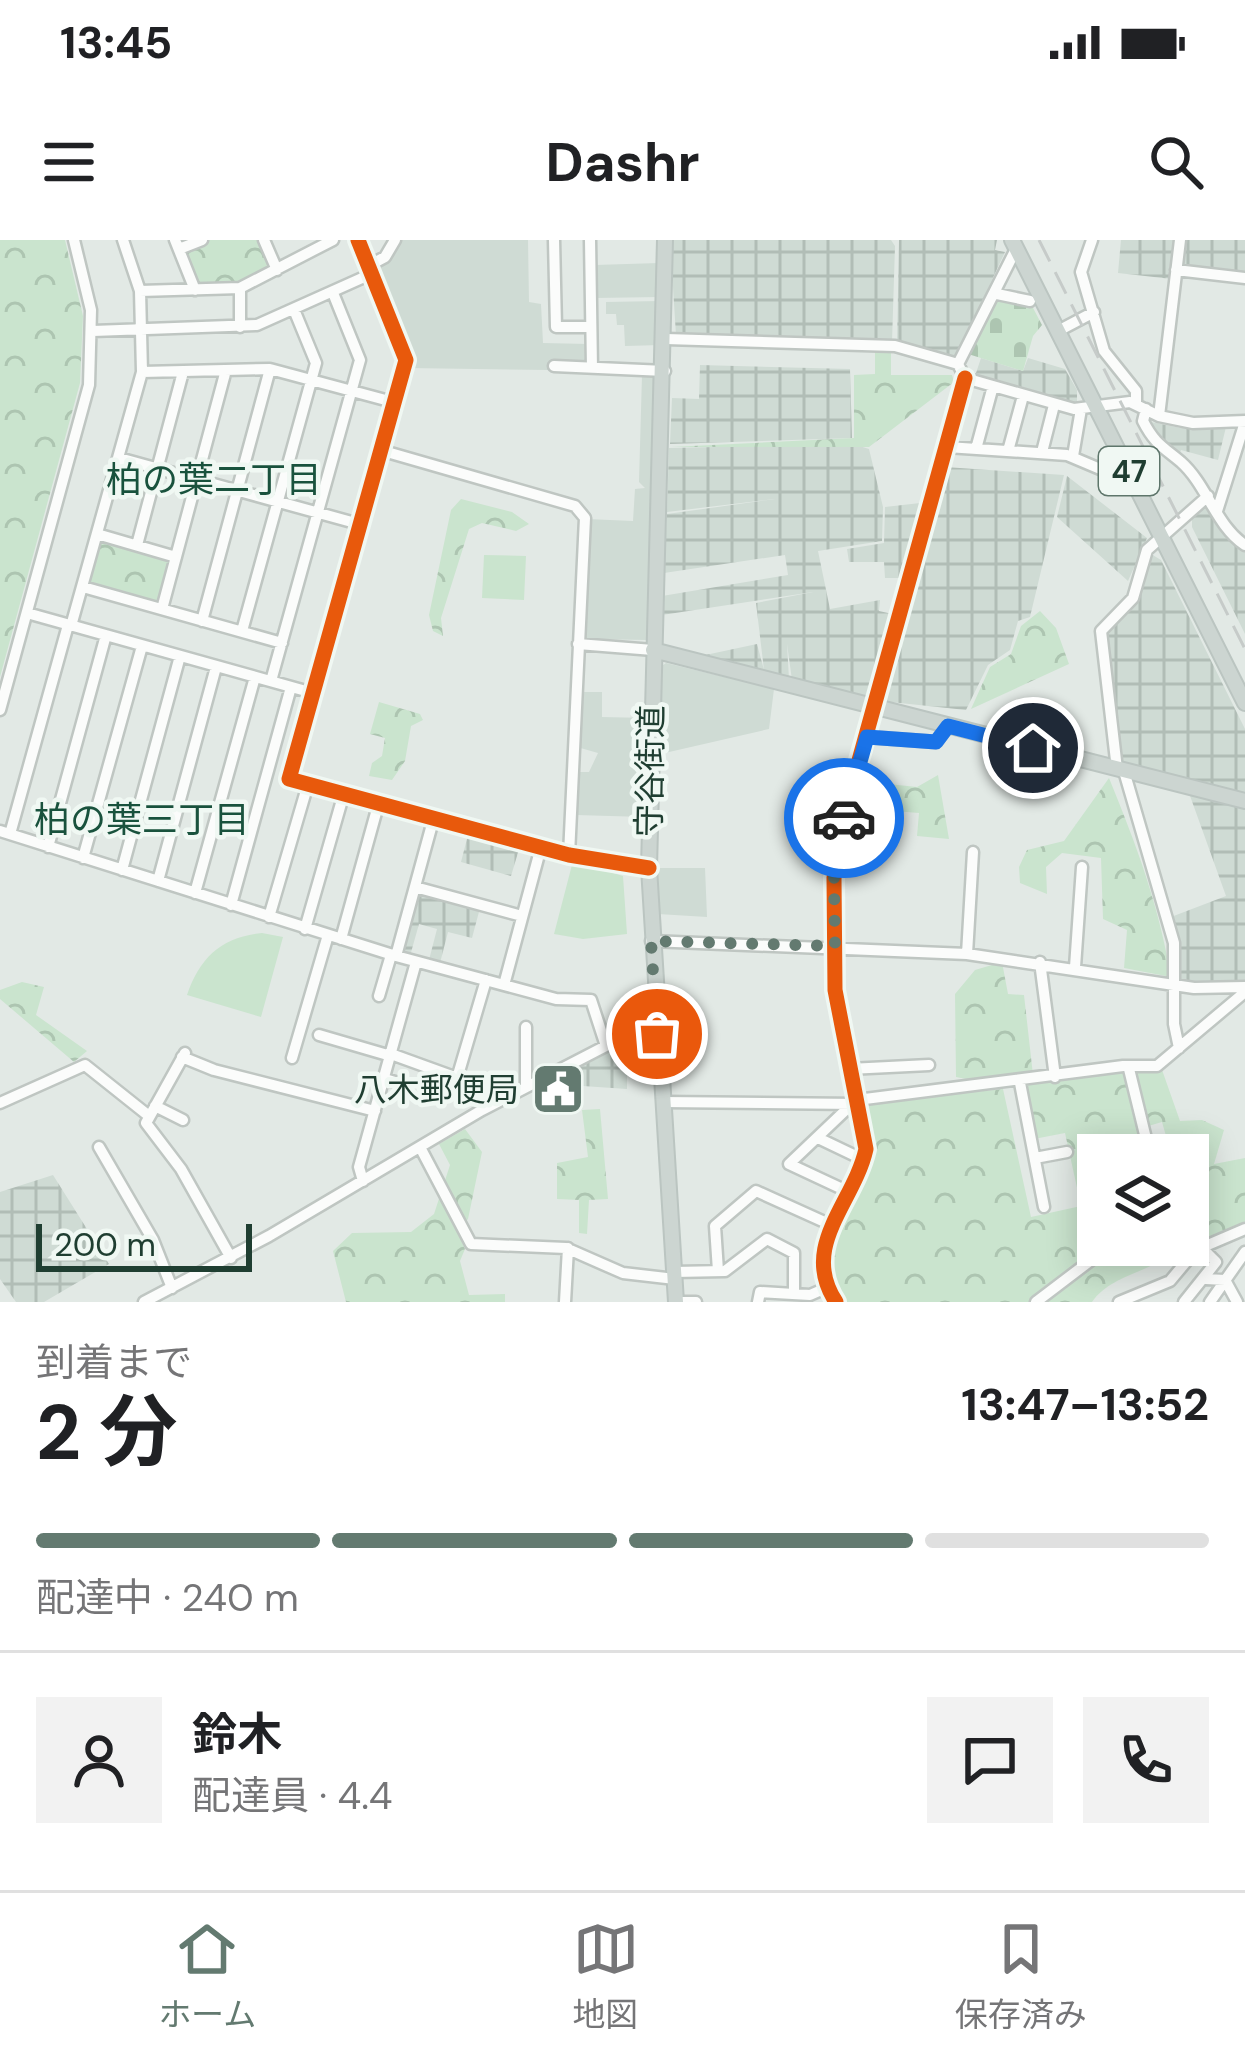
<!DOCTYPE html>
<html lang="ja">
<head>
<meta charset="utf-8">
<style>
  body { margin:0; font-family:"DM Sans","Noto Sans JP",sans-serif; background:#f2f2f2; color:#202124; height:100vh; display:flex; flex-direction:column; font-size:45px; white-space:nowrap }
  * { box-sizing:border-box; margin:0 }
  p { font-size:39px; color:#757577 }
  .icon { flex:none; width:66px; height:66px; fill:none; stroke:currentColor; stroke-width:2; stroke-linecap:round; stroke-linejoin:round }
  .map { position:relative; height:1062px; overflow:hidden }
  .sheet { display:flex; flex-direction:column; background:#fff; flex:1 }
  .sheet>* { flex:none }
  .buttons { position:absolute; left:1077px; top:894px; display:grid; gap:24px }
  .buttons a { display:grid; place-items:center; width:132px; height:132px; border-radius:0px; background:#fff; box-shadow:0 6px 30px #0003; font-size:60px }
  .scale { position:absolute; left:36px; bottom:30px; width:216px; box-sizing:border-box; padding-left:12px; border:6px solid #1f3e31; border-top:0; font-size:33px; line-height:42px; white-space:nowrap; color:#1f3e31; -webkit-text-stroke:9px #f0f8f3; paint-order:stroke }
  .pin { position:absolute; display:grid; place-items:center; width:102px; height:102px; color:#fff; margin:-51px; border:6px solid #fff; border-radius:50%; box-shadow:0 3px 12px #0007 }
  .courier { position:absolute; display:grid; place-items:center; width:120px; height:120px; margin:-60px; border:9px solid #1a73e8; border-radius:50%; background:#fff; color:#222; box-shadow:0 3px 15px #0007 }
  .headline em { font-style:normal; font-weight:700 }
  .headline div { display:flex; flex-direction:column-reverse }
  .headline { display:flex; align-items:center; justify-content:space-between; height:204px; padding:0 36px }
  h1 { font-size:78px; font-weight:700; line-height:90px }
  .bar { display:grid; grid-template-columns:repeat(4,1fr); gap:18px 12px; align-content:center; height:144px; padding:0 36px }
  .bar i { height:15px; border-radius:9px; background:#e0e0e0 }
  .bar .on { background:#637a70 }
  .bar p { grid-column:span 4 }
  .line { display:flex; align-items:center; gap:30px; padding:0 36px; border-top:3px solid #e0e0e0 }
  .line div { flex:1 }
  .round { display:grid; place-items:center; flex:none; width:126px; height:126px; border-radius:0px; background:#f2f2f2 }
  .status { display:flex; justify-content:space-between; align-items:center; height:84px; padding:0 60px; background:#fff; direction:ltr }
  .status svg { height:33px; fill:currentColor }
  header { display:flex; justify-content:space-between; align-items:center; height:156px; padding:0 36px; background:#fff; font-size:54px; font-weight:700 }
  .menu { display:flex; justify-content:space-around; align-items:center; height:168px; border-top:3px solid #e0e0e0; background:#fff; font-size:33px; color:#757577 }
  .menu a { display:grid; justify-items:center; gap:6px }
  .menu .on { color:#637a70 }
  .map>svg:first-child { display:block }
  .built { fill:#cfdbd4 }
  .industrial { fill:url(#industrial-grid) }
  .grass { fill:#cae4ce }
  .forest { fill:url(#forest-crowns) }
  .cemetery { fill:url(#cemetery-stones) }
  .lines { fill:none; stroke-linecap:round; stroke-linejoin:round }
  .minor-casing { stroke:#bfc6c2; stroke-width:15 }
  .major-casing { stroke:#bbc5c1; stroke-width:18 }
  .minor { stroke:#fbfcfb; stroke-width:10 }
  .major { stroke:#ccd5d1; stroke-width:14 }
  .rail { stroke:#c6cbc9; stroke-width:3; stroke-dasharray:24 12; stroke-linecap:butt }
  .cycleway-casing { stroke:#f0f8f3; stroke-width:22 }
  .cycleway { stroke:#e8590c; stroke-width:15 }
  .done { stroke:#637a70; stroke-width:12; stroke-dasharray:0 21.6 }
  .route { stroke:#1a73e8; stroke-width:15 }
  .labels { text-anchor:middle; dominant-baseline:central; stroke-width:9; stroke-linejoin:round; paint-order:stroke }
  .shield { fill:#f0f8f3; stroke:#5e766b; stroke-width:3 }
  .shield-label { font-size:30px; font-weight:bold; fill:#1f3e31 }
  .street-label { font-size:33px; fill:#1f3e31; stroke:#f0f8f3 }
  .poi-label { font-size:33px; fill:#1f3e31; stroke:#f0f8f3; text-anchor:end }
  .neighbourhood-label { font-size:36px; fill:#19523d; stroke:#f0f8f3 }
</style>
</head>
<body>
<div class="status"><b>13:45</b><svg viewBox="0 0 49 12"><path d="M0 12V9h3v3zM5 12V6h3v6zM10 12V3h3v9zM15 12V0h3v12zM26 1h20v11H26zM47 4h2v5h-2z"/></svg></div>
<header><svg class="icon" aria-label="menu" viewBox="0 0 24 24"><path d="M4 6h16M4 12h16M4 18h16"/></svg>Dashr<svg class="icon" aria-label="search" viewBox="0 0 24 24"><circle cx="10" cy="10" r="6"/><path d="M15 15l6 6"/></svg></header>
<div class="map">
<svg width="1245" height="1062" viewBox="0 0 1245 1062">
  <defs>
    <pattern id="industrial-grid" width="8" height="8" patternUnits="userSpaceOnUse" patternTransform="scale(3)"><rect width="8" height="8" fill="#cfdbd4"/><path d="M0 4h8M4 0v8" fill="none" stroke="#b1bdb6"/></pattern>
    <pattern id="forest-crowns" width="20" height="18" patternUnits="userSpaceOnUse" patternTransform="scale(3)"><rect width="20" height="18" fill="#cae4ce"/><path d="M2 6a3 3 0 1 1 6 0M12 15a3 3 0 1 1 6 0" fill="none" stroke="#adc5b1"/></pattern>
    <pattern id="cemetery-stones" width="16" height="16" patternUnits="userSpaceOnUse" patternTransform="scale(3)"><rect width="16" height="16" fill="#cae4ce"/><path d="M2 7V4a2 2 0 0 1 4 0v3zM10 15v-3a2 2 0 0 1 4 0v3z" fill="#adc5b1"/></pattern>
  </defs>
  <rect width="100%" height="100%" fill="#e2e9e5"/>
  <path class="built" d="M 397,0 L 528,0 L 529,62 L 541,64 L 543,103 L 588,104 L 587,122 L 550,121 L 549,130 L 408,128 L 376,35 Z
    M 659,23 L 660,57 L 595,58 L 595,25 Z
    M 660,61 L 661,105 L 625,106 L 624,85 L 617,85 L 616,74 L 606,74 L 606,62 Z
    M 642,135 L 660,136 L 648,400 L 586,399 L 587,279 L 633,281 L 635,249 L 645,248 L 639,242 Z
    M 666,423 L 774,449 L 769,489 L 656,515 L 659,428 Z
    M 584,452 L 602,452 L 602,477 L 647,478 L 645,577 L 576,575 L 579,532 L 589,532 L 598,513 L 577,507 Z
    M 658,628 L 705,628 L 707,677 L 658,674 Z"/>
  <path class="industrial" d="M 670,0 L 891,0 L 895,6 L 892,102 L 676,95 Z
    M 899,0 L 997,0 L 995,10 L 1005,12 L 955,119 L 897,103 Z
    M 1121,0 L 1178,0 L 1172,39 L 1118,33 Z
    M 1182,0 L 1245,0 L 1245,34 L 1184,26 Z
    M 981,118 L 1023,131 L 1028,118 L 1065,129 L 1077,150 L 1077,163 L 975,136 Z
    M 700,125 L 850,129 L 852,198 L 670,204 L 672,158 L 699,159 Z
    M 1146,181 L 1181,188 L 1226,187 L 1218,220 L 1181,210 L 1178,218 L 1158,204 Z
    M 853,204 L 869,209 L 883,267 L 882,301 L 818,311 L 830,369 L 880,360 L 879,371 L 897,375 L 874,457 L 792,440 L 787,404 L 789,439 L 696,417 L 757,404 L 764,430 L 756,363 L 813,352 L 662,375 L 662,356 L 788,335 L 785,315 L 664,333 L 667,274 L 775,259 L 667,272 L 669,208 Z
    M 945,227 L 1064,235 L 1030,377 L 1018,381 L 1010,410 L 988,425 L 966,470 L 881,461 Z
    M 1067,236 L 1147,298 L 1128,341 L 1057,277 Z
    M 929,262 L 904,338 L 885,338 L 884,322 L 849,322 L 847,309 L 884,303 L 885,267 Z
    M 1204,266 L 1210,266 L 1245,308 L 1245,394 L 1192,287 L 1192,277 Z
    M 1151,314 L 1161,320 L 1245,489 L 1245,555 L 1122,525 L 1103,396 L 1144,346 Z
    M 1189,553 L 1245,568 L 1245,744 L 1180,742 L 1178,737 L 1171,677 L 1226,656 Z
    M 469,591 L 520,606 L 511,636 L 461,622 Z
    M 418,649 L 480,668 L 472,698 L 448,692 L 440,723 L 429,720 L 437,689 L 419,684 L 410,716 L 401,713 Z
    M 627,797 L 627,849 L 568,845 L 568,831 Z
    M 53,935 L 109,1024 L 44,1062 L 16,1062 L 0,1039 L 0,952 Z"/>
  <path class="grass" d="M 484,315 L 526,316 L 524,360 L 482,358 Z
    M 573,621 L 623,636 L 627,694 L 583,699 L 554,694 Z
    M 262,693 L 283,697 L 261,777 L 187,755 C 200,717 222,697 262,693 Z"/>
  <path class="forest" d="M 0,0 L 65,0 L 83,76 L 80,143 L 0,437 Z
    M 209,0 L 261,0 L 272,27 L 240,46 L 199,47 L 185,10 Z
    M 875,111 L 891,111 L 891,135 L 952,135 L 954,142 L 869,207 L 671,207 L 854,198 L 854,135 L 875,134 Z
    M 461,259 L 512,272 L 529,284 L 516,291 L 482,283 L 469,289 L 441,378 L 443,396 L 433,391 L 429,375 L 451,270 Z
    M 101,299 L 172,320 L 160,364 L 87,343 Z
    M 1040,371 L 1056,388 L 1069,424 L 971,469 L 990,427 L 1011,414 L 1021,386 Z
    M 379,462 L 420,474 L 423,480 L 411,486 L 405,521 L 392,540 L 369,536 L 372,523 L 382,516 L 385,498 L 370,494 Z
    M 938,535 L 949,599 L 917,596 L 919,573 L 857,568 L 860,541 L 917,547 Z
    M 1109,538 C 1137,607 1158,662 1171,737 L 1124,728 L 1127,690 L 1103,679 L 1101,618 L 1062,613 L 1046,627 L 1047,654 L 1020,643 L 1019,627 L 1027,610 L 1064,601 Z
    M 1002,722 L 1008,754 L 1024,755 L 1033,835 L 981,842 L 956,837 L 955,754 L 975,730 Z
    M 22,742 L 44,747 L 36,775 L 87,811 L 74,822 L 0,759 L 0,750 Z
    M 1161,827 L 1180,881 L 1202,880 L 1224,890 L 1214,924 L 1245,918 L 1245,986 L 1200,1005 L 1188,1004 L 1188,915 L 1153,915 L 1149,902 L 1166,896 L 1162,882 L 1145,887 L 1133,833 Z
    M 1124,828 L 1148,915 L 1098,915 L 1098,1005 L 1106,1005 L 1033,1062 L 842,1062 L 828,1039 L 829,991 L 863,935 L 870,908 L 862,863 L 1003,849 L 1031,977 L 1081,966 L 1065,893 L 1034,899 L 1022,844 Z
    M 600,869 L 608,959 L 589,960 L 587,994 L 579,993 L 579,960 L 557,959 L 557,923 L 588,917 L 582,870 Z
    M 465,889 L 482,912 L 468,979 L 457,991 L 465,1009 L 460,1021 L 469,1055 L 505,1054 L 505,1062 L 346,1062 L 333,1011 L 352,993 L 411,992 L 434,974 L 450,925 L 439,904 Z
    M 1114,1005 L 1182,1005 C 1156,1033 1113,1032 1092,1062 L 1039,1062 Z"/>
  <path class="cemetery" d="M 999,58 L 1032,66 L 1042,85 L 1033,96 L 1023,131 L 968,114 Z"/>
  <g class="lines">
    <g class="minor-casing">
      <path id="minor" d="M 175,0 L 195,50
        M 264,0 L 277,30
        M 358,0 L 406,120 L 289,539 L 569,615 L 649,628
        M 554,0 L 556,87 L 591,87
        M 590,0 L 592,128
        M 1092,0 L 1081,32 L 1104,111 L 1136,151 L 1136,162
        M 179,9 L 202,0
        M 368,26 L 385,17 L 395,0
        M 1176,30 L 1245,38
        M 240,48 L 240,87
        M 140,51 L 240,48 L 333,0
        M 997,54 L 1030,61
        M 93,91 L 257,85 L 371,34
        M 1058,91 L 1094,72
        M 666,99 L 895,106 L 958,124 L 965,138 L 1074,169 L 1130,162 L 1159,176 L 1193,183 L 1245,181
        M 958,124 L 1016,9
        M 554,126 L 665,131
        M 142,132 L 270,129 L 393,162
        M 1146,169 L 1143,181 C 1154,203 1163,207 1181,222 C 1207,245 1216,286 1245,305
        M 1159,176 L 1180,0
        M 947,207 L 1067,215 L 1112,234 L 1127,228
        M 976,209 L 993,146
        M 380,210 L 575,266 L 585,278 L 569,615
        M 1008,211 L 1023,156
        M 1042,212 L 1054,165
        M 1073,216 L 1081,169
        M 119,218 L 359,284
        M 1217,271 L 1245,182
        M 97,294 L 176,317
        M 137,305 L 183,132
        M 83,347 L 282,403
        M 162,369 L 226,130
        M 27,373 L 313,453
        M 202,381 L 270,129
        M 71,386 L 142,132 L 140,51 L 123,0
        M 242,391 L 316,123 L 295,72
        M 578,404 L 653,410
        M 271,441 L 360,120 L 333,53
        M 0,470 L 89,145 L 91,70 L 74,0
        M 867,497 L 936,502 L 948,486
        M 1117,529 L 1101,391 L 1133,358 L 1147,310 L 1208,256
        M 1124,531 L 1174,703 L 1174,784 L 1179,808
        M 0,591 L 396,716 L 556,759 L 591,760 L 605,803
        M 10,594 L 68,385
        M 48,607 L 106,395
        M 83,618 L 142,406
        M 122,630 L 180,416
        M 158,641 L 216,427
        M 415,647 L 522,676
        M 195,653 L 255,437
        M 231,665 L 291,447
        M 269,677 L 308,544
        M 305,689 L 344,553
        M 341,699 L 379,562
        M 651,701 L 967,714 L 1194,748 L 1245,747
        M 967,714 L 973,612
        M 396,716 L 434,577
        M 1040,722 L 1055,837
        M 1075,727 L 1082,627
        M 504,745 L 541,607
        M 379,756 L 391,715
        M 319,795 L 391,816
        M 185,813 L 146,883 L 181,929 L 231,1018
        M 391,814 L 507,856
        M 182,817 L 214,830 L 375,871
        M 292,818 L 328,695
        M 849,829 L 929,825
        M 1129,829 L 1150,915
        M 458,835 L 486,740
        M 385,839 L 405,845
        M 1020,843 L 1044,967
        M 526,847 L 526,787
        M 857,860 L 1123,826 L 1157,826 L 1245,752
        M 663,862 L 858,864
        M 0,863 L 85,825 L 149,876
        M 851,865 L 789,924 L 851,953
        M 155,866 L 183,880
        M 818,898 L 864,920
        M 99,907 L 153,1000 L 172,1048
        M 421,909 L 471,1004 L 566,1008 L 623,1033 L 675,1039
        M 1035,918 L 1067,912
        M 363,941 L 359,927 L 416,722
        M 1186,1005 L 1196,1010 L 1245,989
        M 718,1031 L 715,986 L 756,951 L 829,984
        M 674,1032 L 725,1031 L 767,999 L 794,1013 L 794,1054
        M 1206,1039 L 1225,1040 L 1237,1062
        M 144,1062 L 269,996 L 482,870 L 656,780
        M 565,1062 L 568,1008
        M 676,1062 L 696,1062
        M 758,1062 L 760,1052 L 810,1055 L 826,1048
        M 836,1062 C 799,1006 854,963 866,909 L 835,750 L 834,638 L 845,571 L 965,138
        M 1036,1062 L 1111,1005
        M 1119,1062 L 1170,1041 L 1196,1010
        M 1184,1062 L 1216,1022 L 1202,1008
        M 1210,1062 L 1245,1012"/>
    </g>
    <g class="major-casing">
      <path id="major" d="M 665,0 L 649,628 L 676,1062
        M 1012,0 L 1245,463
        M 653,410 L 1245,561"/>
    </g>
    <use href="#minor" class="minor"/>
    <use href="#major" class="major"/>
    <path class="rail" d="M 1039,0 L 1245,409"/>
    <g class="cycleway-casing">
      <path id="cycleway" d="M 358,0 L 406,120 L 289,539 L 569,615 L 649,628
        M 836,1062 C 799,1006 854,963 866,909 L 835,750 L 834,638 L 845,571 L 965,138"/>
    </g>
    <use href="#cycleway" class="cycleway"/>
  </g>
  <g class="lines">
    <path class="done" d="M 657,794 L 651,701 L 835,706 L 834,638 L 844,578"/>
    <path class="route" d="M 844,578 L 867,497 L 936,502 L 948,486 L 1033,508"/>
  </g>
  <defs>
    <g id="civic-square" transform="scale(2.7)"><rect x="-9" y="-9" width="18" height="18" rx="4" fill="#637a70" stroke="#f0f8f3"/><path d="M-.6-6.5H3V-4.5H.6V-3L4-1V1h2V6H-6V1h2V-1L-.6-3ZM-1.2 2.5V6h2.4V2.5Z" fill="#fff"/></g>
  </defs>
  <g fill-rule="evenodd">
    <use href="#civic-square" x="558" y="849"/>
  </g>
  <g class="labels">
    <rect class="shield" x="1099" y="207" width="60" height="48" rx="9"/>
    <g class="shield-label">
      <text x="1129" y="231">47</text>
    </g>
    <g class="street-label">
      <text transform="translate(650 531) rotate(-89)">守谷街道</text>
    </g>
    <g class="poi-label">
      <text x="519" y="849">八木郵便局</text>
    </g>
    <g class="neighbourhood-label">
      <text x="214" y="239">柏の葉二丁目</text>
      <text x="142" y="579">柏の葉三丁目</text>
    </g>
  </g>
</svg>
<div class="buttons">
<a><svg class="icon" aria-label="layers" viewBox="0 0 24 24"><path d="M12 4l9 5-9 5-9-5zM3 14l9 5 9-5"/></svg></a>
</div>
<div class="scale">200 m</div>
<div class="pin" style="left:657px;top:794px;background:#ea580c"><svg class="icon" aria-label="bag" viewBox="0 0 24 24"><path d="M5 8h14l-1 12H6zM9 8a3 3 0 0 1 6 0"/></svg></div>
<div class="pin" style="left:1033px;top:508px;background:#1f2937"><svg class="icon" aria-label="home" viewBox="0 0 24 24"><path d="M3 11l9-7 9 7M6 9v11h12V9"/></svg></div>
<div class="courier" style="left:844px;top:578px"><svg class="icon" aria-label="car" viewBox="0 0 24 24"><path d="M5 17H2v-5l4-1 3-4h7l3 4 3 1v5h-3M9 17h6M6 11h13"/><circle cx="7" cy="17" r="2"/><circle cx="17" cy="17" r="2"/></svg></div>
</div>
<section class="sheet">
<div class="headline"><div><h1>2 分</h1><p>到着まで</p></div><em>13:47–13:52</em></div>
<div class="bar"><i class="on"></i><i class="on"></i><i class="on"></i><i></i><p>配達中 · 240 m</p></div>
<div class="line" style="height:216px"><a class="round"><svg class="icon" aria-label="person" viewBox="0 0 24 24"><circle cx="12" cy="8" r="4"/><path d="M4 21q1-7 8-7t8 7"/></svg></a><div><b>鈴木</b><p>配達員 · 4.4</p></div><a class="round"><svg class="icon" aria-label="chat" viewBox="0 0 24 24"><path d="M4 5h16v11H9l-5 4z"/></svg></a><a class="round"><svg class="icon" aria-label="phone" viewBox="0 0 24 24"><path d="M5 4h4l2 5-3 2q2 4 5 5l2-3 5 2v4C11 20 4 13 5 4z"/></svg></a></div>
</section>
<nav class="menu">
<a class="on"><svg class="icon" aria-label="home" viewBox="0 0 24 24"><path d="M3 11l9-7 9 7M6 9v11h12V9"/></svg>ホーム</a>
<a><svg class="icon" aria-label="map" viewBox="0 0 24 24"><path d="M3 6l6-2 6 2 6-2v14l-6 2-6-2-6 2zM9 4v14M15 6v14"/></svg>地図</a>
<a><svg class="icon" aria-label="saved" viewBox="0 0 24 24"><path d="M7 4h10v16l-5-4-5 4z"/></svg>保存済み</a>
</nav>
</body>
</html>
